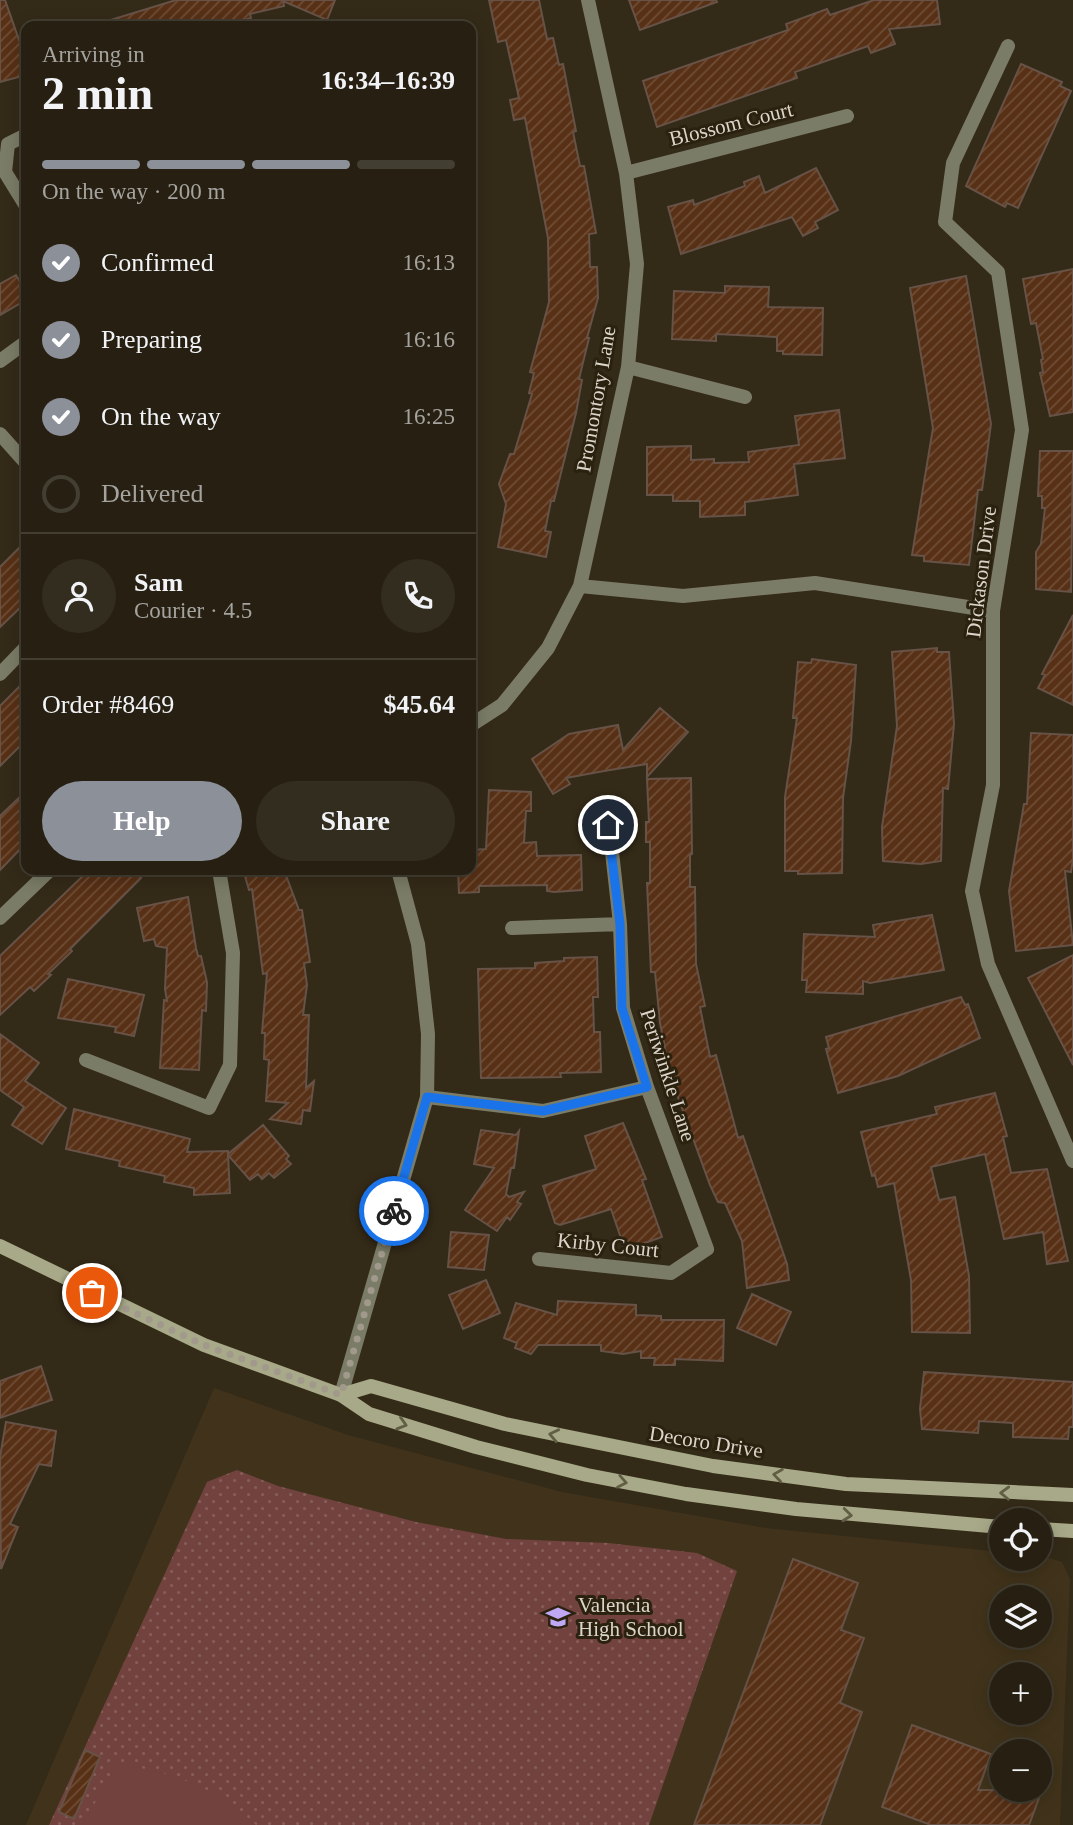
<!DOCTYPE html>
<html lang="en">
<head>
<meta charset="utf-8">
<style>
  body { margin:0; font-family:"Times New Roman",serif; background:#332d20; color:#f1f3f6; height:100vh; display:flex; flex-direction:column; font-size:26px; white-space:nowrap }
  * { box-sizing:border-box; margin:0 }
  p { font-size:23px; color:#a4a39f }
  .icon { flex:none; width:38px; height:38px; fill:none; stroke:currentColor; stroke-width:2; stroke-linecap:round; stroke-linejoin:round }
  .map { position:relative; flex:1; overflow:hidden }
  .panel { position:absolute; left:21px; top:21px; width:455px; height:854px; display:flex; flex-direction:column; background:#272012; border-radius:14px; box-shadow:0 4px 18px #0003,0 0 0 2px #433e32 }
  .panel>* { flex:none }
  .buttons { position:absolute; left:989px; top:1508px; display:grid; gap:14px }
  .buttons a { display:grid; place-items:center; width:63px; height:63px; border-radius:50%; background:#272012; box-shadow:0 4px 18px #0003,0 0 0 2px #433e32; font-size:35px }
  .pin { position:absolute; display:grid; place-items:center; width:60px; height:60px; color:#fff; margin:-30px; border:4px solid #fff; border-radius:50%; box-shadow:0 2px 7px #0007 }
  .courier { position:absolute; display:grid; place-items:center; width:70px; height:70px; margin:-35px; border:5px solid #1a73e8; border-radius:50%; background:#fff; color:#222; box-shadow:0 2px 9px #0007 }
  .summary em { font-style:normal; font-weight:600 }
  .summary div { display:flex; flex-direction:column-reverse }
  .summary { display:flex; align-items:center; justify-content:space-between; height:119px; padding:0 21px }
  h1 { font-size:46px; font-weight:600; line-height:52px }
  .bar { display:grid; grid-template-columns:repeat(4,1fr); gap:10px 7px; align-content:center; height:84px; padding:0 21px }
  .bar i { height:9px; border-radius:5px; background:#433e32 }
  .bar .active { background:#8c9099 }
  .bar p { grid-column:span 4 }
  .line { display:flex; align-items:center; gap:18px; padding:0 21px; border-top:2px solid #433e32 }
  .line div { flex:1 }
  .round { display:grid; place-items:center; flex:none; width:74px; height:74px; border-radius:37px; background:#332d20 }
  ol { padding:0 21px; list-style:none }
  li { display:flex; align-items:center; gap:21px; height:77px }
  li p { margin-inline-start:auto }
  li .icon { padding:7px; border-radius:50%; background:#8c9099; color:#fff; stroke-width:4 }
  li:last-child { color:#a4a39f }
  li i { width:38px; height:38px; border:4px solid #433e32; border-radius:50% }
  .button { display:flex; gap:14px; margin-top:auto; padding:14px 21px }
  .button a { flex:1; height:80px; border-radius:42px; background:#8c9099; color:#fff; font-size:28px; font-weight:600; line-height:80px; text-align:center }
  .button a+a { background:#332d20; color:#f1f3f6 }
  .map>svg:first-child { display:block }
  .built { fill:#41331b; fill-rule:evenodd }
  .park { fill:url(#park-dots) }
  .pitch { fill:#72423f }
  .building { fill:url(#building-hatch); stroke:#665246; stroke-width:2 }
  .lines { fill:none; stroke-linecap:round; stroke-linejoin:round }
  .minor { stroke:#7a7c67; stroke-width:14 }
  .tertiary { stroke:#7a7c67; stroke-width:14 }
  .secondary { stroke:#a7a988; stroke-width:14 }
  .oneway { stroke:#625e45 }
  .done { stroke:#a1998c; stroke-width:7; stroke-dasharray:0 12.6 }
  .route { stroke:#1a73e8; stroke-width:9 }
  .labels { text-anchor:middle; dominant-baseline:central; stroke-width:6; stroke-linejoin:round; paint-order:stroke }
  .street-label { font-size:21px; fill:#dcd5ca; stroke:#2a210f }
  .poi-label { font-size:21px; fill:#dcd5ca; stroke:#2a210f; text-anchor:start }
</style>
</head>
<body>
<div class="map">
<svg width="1073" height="1825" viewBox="0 0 1073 1825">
  <defs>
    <pattern id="park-dots" width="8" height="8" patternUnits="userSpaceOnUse" patternTransform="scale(1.75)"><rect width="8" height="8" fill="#72423f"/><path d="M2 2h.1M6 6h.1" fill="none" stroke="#865c59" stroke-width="1.8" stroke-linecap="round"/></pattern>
    <pattern id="building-hatch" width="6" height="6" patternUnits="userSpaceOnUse" patternTransform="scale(1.75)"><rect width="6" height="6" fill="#573015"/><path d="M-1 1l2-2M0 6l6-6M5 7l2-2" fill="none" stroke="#6f4d36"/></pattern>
  </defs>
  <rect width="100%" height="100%" fill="#342a18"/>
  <path class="built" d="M 214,1388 L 348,1435 L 562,1492 L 766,1528 L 1001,1552 L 1001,1559 L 1040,1559 L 1040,1555 L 1062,1562 L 1070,1579 L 1060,1825 L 26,1825 ZM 1001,1598 L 1040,1598 L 1040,1636 L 1001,1636 ZM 1001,1675 L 1040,1675 L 1040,1713 L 1001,1713 ZM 1001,1752 L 1040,1752 L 1040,1790 L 1001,1790 Z"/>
  <path class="park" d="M 237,1470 L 278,1486 L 416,1522 L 506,1539 L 608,1543 L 697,1553 L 737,1571 L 649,1825 L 49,1825 L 207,1482 Z"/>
  <path class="pitch" d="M 116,1764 C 168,1771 217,1787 256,1825 L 83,1825 Z"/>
  <path class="building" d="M 0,0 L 5,0 L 26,60 L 26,75 L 0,82 Z
    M 176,0 L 335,0 L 327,20 L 283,1 L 284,6 L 250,14 L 251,18 L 229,24 L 229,26 L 104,26 L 104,22 Z
    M 489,0 L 539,0 L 547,39 L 553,38 L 559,65 L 563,64 L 576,131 L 573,132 L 580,166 L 584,166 L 596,233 L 589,234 L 590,267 L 597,267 L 598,298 L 587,338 L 589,338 L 579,379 L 582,380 L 576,413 L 554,501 L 551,501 L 545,531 L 551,532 L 546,557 L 498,547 L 506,504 L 499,484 L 510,454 L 514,454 L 532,394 L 529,393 L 534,373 L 530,372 L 549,302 L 548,238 L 525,118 L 514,120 L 510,100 L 519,98 L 506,40 L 498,42 Z
    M 629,0 L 716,0 L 717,2 L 640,30 Z
    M 874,0 L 937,0 L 940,24 L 889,29 L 895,44 L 871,53 L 868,46 L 851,52 L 795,72 L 797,78 L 657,127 L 643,81 L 788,30 L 786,24 L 827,9 L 830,15 Z
    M 1021,64 L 1062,82 L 1060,86 L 1071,91 L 1018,208 L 1007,203 L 1005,207 L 966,186 Z
    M 816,168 L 838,210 L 815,222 L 818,228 L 803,236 L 792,217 L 681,254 L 668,207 L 693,200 L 694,205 L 745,186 L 744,182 L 759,176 L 765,193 Z
    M 1073,269 L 1073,412 L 1050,416 L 1040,373 L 1043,372 L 1041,360 L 1043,359 L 1036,323 L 1031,324 L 1023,279 Z
    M 16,275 L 26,292 L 26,300 L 0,315 L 0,284 Z
    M 966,276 L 991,424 L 982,490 L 978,490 L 969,565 L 924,561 L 924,556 L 912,555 L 933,428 L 910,288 Z
    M 725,286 L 769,287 L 768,307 L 823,308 L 822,355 L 783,354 L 783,351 L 777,351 L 777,337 L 716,334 L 716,341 L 672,339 L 674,291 L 725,293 Z
    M 839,410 L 845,458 L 794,464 L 798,495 L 745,502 L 745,515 L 700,517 L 700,501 L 673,501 L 673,495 L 647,495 L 647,447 L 691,446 L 691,460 L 714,459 L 714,463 L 749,462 L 748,452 L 799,445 L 795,416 Z
    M 1040,451 L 1073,451 L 1071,592 L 1036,589 L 1036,552 L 1041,544 L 1045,508 L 1042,508 L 1042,496 L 1038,496 Z
    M 26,541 L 26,602 L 0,627 L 0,567 Z
    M 1073,615 L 1073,705 L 1038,688 L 1045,675 L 1042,674 Z
    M 937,648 L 937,652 L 949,652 L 954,724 L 948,789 L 943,788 L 941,861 L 921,864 L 883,861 L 882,827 L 897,726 L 892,652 Z
    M 812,659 L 856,665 L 851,741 L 843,798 L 842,873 L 798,874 L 798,871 L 785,871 L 785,797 L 797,718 L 793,718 L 798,662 L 811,663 Z
    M 26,680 L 26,740 L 0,766 L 0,706 Z
    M 660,708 L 688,732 L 647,777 L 647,764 L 604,771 L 566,778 L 570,784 L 553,794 L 532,759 L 569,734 L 618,725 L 623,750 Z
    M 1031,733 L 1073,735 L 1073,859 L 1071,872 L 1065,871 L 1073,945 L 1016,951 L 1009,891 L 1024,804 L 1027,804 Z
    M 691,778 L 692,854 L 690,855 L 690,887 L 695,887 L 696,964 L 705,1006 L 700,1007 L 710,1057 L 716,1055 L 738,1138 L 743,1136 L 787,1264 L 789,1280 L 747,1288 L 742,1241 L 725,1203 L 718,1202 L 710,1185 L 671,1078 L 660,1023 L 655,972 L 651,972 L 647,883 L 650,883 L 650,842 L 646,842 L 646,822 L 649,822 L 647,779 Z
    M 489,790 L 531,792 L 531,811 L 526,811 L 524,843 L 536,842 L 537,856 L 581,855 L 582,890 L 554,892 L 547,891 L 547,885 L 479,886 L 479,892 L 459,893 L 458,870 L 471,870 L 471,850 L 486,849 Z
    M 26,791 L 26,843 L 0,870 L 0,816 Z
    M 89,870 L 132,870 L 141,878 L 70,949 L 72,951 L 48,974 L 51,975 L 34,991 L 30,987 L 0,1015 L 0,956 Z
    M 253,870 L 284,870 L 299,910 L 302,910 L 310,962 L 304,963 L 307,985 L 303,1015 L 309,1015 L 306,1088 L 314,1081 L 310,1111 L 303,1110 L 301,1124 L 270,1119 L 288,1103 L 266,1101 L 269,1060 L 264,1059 L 265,1033 L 262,1033 L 267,973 L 263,974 L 252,889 L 249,890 L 244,873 Z
    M 188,897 L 196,948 L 198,956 L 201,956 L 207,982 L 206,1011 L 202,1010 L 199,1070 L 160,1068 L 164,1000 L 167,1001 L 165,989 L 167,948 L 156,946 L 154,939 L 144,941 L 137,908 Z
    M 932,915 L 944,970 L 870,983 L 863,981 L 863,994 L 806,992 L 807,980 L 802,980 L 804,934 L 875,937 L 873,925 Z
    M 1073,955 L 1073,1065 L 1028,978 Z
    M 597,957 L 598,997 L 593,997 L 594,1032 L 600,1032 L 601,1072 L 560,1073 L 561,1077 L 481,1078 L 478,969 L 535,968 L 535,963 L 564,961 L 564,958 Z
    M 68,979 L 144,995 L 134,1036 L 115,1032 L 116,1027 L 58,1018 Z
    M 961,997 L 965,1005 L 968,1004 L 980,1038 L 898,1076 L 838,1093 L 826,1049 L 829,1048 L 826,1037 Z
    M 0,1034 L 39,1063 L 25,1081 L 66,1108 L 42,1144 L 12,1125 L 24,1107 L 0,1090 Z
    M 995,1093 L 1007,1136 L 1003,1137 L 1011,1173 L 1047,1169 L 1068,1261 L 1047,1264 L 1043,1232 L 1004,1239 L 985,1154 L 931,1167 L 939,1200 L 955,1197 L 969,1276 L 970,1333 L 912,1332 L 911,1280 L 894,1183 L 878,1187 L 875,1175 L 872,1176 L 861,1132 L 937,1114 L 935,1107 Z
    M 74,1109 L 190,1139 L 187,1152 L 228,1151 L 228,1154 L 263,1125 L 289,1156 L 286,1159 L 291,1164 L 274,1178 L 269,1173 L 262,1179 L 258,1174 L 250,1180 L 228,1155 L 230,1193 L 194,1195 L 194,1188 L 164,1182 L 165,1176 L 119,1166 L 120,1161 L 66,1149 Z
    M 623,1123 L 646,1179 L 642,1180 L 662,1237 L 625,1250 L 611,1209 L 560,1225 L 555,1223 L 543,1186 L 596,1169 L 585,1136 Z
    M 481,1130 L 516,1135 L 519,1131 L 514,1168 L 511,1168 L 506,1194 L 509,1197 L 524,1192 L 517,1202 L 521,1204 L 510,1220 L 507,1217 L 497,1231 L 465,1210 L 494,1168 L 474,1164 Z
    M 451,1232 L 489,1235 L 484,1270 L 448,1267 Z
    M 486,1280 L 500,1313 L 463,1329 L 449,1295 Z
    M 752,1294 L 791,1312 L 776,1345 L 737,1328 Z
    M 558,1301 L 636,1305 L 636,1315 L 661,1316 L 661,1320 L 724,1320 L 723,1361 L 675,1359 L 675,1365 L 654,1365 L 655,1358 L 641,1358 L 641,1351 L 623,1354 L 601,1351 L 601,1345 L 538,1345 L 531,1354 L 515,1348 L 517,1343 L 504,1338 L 516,1303 L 557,1315 Z
    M 41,1366 L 52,1400 L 0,1418 L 0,1381 Z
    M 924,1372 L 1073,1382 L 1073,1427 L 1069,1427 L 1068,1439 L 1013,1437 L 1013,1423 L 979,1421 L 978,1433 L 922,1429 L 920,1409 Z
    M 6,1422 L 56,1431 L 51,1466 L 39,1464 L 10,1524 L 18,1527 L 1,1569 L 0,1457 Z
    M 793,1559 L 858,1583 L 841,1630 L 864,1638 L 840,1703 L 862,1712 L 820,1825 L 694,1825 Z
    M 912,1725 L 991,1754 L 978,1790 L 1042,1790 L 1029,1825 L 931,1825 L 882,1807 Z
    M 85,1750 L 100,1757 L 74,1819 L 59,1812 Z"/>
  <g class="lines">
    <path class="minor" d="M 1008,46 L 953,163 L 945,222 L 998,272 L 1022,430 L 993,611 L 993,785 L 972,891 L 988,964 L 1073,1161
      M 26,135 L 8,144 L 5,172 L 26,206
      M 626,173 L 847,116
      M 0,361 L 26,342
      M 628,367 L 745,397
      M 580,586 L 683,596 L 815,583 L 993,611
      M 0,674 L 26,647
      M 471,725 L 502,705 L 548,648 L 580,586 L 628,367 L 637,264 L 626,173 L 588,0
      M 0,918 L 50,870
      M 512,928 L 620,924
      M 86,1060 L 209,1108 L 230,1065 L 233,953 L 219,870
      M 427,1097 L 543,1111 L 647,1087
      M 539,1259 L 671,1273 L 707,1249 L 647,1087 L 623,1008 L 620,924 L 609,825"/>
    <path class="tertiary" d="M 0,434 L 26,463
      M 341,1395 L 427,1097 L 428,1034 L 418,944 L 398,870"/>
    <path class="secondary" d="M 0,1246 L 204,1345 L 341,1395 L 369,1414 L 476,1447 L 587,1475 L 686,1494 L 796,1509 L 1001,1527
      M 341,1395 L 371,1386 L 505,1424 L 713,1466 L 846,1484 L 1073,1495
      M 1040,1529 L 1073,1531"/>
  </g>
  <defs><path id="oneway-chevron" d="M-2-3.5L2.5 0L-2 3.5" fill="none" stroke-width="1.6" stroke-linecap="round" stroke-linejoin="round" transform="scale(1.75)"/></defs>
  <g class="oneway">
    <use href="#oneway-chevron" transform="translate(402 1424) rotate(17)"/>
    <use href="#oneway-chevron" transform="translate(554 1435) rotate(-168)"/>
    <use href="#oneway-chevron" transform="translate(778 1475) rotate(-172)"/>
    <use href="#oneway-chevron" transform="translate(622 1482) rotate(11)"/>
    <use href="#oneway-chevron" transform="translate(1005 1493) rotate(-178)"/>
    <use href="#oneway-chevron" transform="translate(847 1515) rotate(6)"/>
  </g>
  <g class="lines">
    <path class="done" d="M 92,1293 L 204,1345 L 341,1395 L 394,1211"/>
    <path class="route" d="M 394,1211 L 427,1097 L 543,1111 L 647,1087 L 622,1008 L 620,924 L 608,825"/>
  </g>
  <defs>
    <g id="school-bare" transform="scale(1.89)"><path d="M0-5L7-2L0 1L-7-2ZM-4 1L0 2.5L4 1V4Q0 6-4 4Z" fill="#c0a8f4" stroke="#2a210f" stroke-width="2.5" paint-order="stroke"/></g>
  </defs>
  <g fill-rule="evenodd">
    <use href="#school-bare" x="558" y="1617"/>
  </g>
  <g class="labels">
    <g class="street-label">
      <text transform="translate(731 124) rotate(-14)">Blossom Court</text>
      <text transform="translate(596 399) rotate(-80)">Promontory Lane</text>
      <text transform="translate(981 572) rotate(-83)">Dickason Drive</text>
      <text transform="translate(668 1075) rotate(72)">Periwinkle Lane</text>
      <text transform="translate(608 1245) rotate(6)">Kirby Court</text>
      <text transform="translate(706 1442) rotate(9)">Decoro Drive</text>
    </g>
    <g class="poi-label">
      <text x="578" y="1605">Valencia<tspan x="578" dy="24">High School</tspan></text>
    </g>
  </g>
</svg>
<div class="buttons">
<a><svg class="icon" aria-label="locate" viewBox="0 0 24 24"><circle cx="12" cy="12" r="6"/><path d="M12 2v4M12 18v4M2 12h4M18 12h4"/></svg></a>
<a><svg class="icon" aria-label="layers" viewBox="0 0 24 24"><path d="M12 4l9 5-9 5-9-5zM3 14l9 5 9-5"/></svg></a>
<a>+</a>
<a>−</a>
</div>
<div class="pin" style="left:92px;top:1293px;background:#ea580c"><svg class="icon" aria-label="bag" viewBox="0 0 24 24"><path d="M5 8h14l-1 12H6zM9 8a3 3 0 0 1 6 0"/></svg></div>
<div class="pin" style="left:608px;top:825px;background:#1f2937"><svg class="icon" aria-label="home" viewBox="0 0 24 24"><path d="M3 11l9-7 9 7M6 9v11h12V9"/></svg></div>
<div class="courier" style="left:394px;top:1211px"><svg class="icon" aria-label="bike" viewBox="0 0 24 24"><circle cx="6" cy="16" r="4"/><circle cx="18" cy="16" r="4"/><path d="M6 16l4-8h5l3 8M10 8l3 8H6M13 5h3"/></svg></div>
<section class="panel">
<div class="summary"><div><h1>2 min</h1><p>Arriving in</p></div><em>16:34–16:39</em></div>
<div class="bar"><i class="active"></i><i class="active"></i><i class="active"></i><i></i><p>On the way · 200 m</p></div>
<ol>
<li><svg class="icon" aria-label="check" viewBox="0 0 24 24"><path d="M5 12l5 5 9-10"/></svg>Confirmed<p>16:13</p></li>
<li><svg class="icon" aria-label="check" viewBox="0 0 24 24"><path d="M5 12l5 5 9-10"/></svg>Preparing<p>16:16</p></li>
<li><svg class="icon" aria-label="check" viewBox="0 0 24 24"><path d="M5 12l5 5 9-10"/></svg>On the way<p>16:25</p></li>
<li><i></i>Delivered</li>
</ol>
<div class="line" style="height:126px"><a class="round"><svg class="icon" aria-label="person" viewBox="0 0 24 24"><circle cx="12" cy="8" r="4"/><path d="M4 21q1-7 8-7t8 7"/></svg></a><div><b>Sam</b><p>Courier · 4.5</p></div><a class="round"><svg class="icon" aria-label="phone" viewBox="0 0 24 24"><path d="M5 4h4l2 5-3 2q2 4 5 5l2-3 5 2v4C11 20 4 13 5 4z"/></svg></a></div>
<div class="line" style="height:91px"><div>Order #8469</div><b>$45.64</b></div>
<div class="button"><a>Help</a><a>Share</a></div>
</section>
</div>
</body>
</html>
